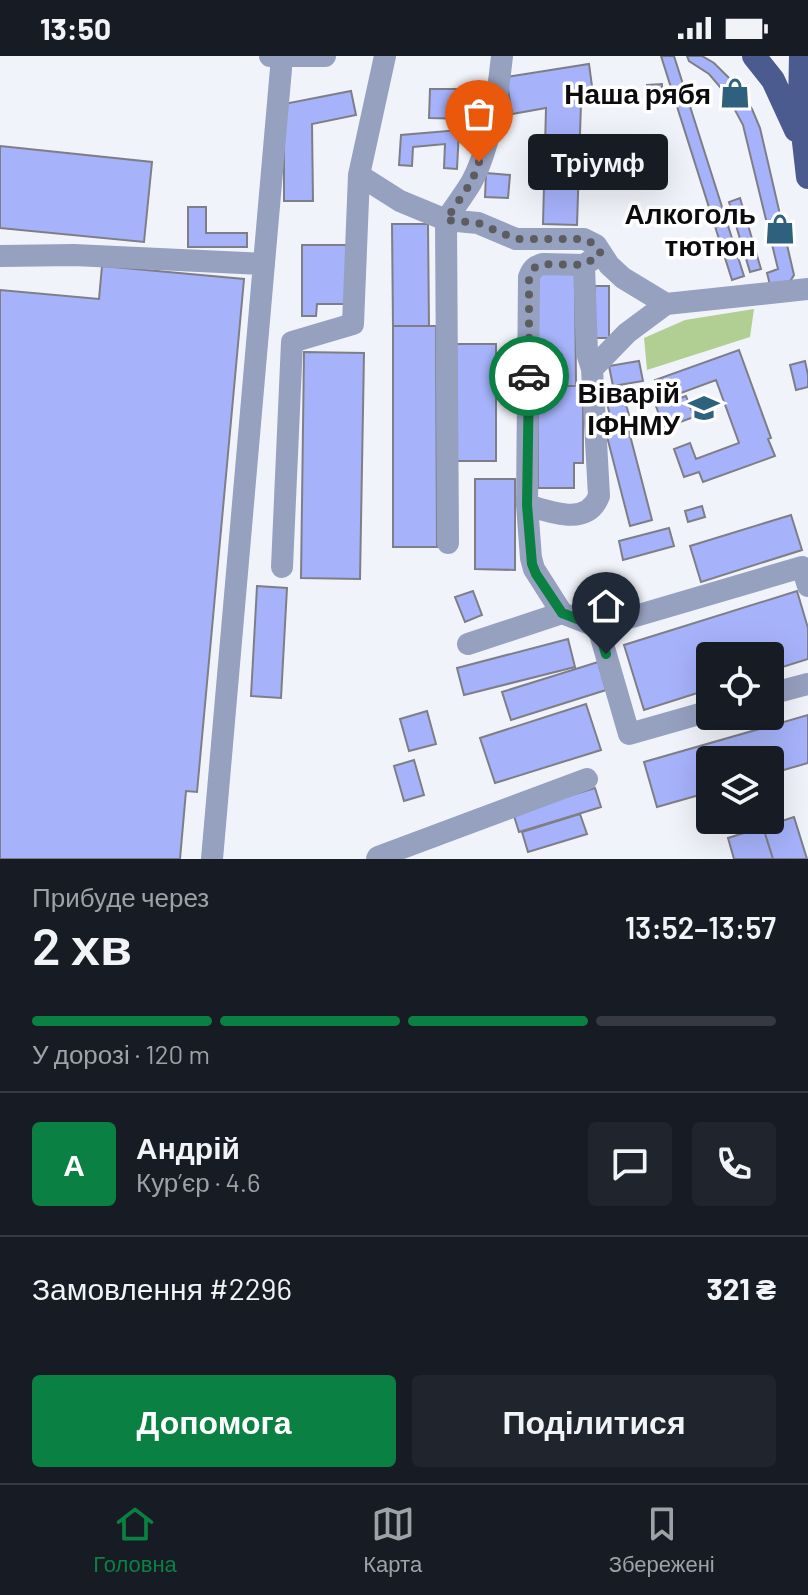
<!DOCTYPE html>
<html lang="uk">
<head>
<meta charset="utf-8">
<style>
  body { margin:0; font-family:Barlow,sans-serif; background:#20242c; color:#f1f3f6; height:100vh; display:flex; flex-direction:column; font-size:30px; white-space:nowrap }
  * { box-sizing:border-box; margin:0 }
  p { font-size:26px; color:#9ea1a6 }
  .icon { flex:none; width:44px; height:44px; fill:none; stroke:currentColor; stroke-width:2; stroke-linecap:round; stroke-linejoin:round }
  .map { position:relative; height:803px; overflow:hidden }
  .details { display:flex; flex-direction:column; background:#171b24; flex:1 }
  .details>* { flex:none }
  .controls { position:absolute; left:696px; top:586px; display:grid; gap:16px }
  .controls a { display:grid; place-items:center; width:88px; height:88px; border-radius:8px; background:#171b24; box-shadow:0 8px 32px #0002; font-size:40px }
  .pin { position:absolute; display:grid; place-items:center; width:68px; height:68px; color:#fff; margin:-82px -34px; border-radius:50% 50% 50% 0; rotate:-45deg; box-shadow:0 0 8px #0007 }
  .pin .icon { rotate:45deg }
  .courier { position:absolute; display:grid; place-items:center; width:80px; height:80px; margin:-40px; border:6px solid #0b8043; border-radius:50%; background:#fff; color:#222; box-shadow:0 2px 10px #0007 }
  .bubble { position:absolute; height:56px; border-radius:8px; background:#171b24; box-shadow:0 8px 32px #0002; font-size:26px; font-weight:600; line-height:56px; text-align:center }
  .summary em { font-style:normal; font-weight:600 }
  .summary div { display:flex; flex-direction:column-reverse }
  .summary { display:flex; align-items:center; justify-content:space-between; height:136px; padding:0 32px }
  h1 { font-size:52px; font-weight:600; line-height:60px }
  .bar { display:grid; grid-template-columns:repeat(4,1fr); gap:12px 8px; align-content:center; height:96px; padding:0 32px }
  .bar i { height:10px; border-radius:6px; background:#363941 }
  .bar .current { background:#0b8043 }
  .bar p { grid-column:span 4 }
  .line { display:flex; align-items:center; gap:20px; padding:0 32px; border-top:2px solid #363941 }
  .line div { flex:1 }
  .round { display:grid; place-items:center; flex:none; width:84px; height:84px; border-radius:8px; background:#20242c }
  .primary-button { display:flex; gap:16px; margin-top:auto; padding:16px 32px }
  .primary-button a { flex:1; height:92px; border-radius:8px; background:#0b8043; color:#fff; font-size:32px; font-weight:600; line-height:92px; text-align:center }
  .primary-button a+a { background:#20242c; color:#f1f3f6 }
  .status { display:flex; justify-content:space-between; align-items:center; height:56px; padding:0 40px; background:#171b24; direction:ltr }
  .status svg { height:22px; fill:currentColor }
  .tab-bar { display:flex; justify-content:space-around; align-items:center; height:112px; border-top:2px solid #363941; background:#171b24; font-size:22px; color:#9ea1a6 }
  .tab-bar a { display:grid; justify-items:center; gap:4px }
  .tab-bar .current { color:#0b8043 }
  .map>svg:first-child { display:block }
  .green { fill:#b1cf92 }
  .building { fill:#a6b2fa; stroke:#7e7f86; stroke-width:2 }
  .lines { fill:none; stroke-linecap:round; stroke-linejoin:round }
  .minor { stroke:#96a0bf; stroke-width:22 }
  .major { stroke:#4b5a8f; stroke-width:24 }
  .done { stroke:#5c5d61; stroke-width:8; stroke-dasharray:0 14.4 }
  .route { stroke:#0b8043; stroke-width:10 }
  .labels { text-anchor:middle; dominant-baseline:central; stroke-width:7; stroke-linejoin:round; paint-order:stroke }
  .poi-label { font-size:28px; font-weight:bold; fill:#0c0c0e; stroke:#fff; text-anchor:end }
</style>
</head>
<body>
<div class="status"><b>13:50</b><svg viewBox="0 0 49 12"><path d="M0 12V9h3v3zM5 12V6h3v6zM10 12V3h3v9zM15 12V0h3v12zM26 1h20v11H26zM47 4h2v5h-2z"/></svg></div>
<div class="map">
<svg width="808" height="803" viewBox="0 0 808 803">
  <rect width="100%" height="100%" fill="#f1f3fa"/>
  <path class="green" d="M 754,253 L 750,281 L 647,314 L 644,282 L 685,264 Z"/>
  <path class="building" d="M 661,0 L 674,0 L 744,220 L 732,224 Z
    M 687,0 L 702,0 L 714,7 L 730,23 L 752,53 L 760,72 L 794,219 L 789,227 L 770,229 L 767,217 L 778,213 L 743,69 L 727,39 L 709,18 L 689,5 Z
    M 589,8 L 594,45 L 581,47 L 577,169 L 543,168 L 546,52 L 512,58 L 506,21 Z
    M 662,28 L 662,42 L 647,42 L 647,29 Z
    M 430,33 L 469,33 L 468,63 L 429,62 Z
    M 351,35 L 356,59 L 312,68 L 313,145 L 284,145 L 284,48 Z
    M 459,74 L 457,113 L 444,112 L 445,88 L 413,91 L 412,110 L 399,109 L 401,79 Z
    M 0,90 L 152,106 L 144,186 L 0,172 Z
    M 486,117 L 510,119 L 508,142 L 485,141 Z
    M 740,142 L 761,213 L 750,216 L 729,146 Z
    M 188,151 L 206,151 L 206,177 L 247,177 L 247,191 L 188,191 Z
    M 392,168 L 428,168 L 429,270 L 393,270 Z
    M 302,189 L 346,189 L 346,248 L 317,248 L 316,260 L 302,260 Z
    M 102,210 L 244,223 L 197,736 L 186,735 L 180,803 L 0,803 L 0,234 L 99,243 Z
    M 538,218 L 575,218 L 576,330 L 538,330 Z
    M 595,230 L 609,230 L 609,282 L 595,282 Z
    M 393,270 L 436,270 L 437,491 L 393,491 Z
    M 455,288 L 496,288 L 496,405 L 455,405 Z
    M 739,294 L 771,382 L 768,383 L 775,400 L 703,426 L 699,416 L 684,421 L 674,393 L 690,387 L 696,403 L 739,387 L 716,324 L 662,344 L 655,324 Z
    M 304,296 L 364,297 L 360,523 L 301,522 Z
    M 639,305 L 643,325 L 613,330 L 609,310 Z
    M 805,305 L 808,319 L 808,331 L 796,334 L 790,309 Z
    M 538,330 L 583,330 L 583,407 L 574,407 L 574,432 L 538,432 Z
    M 621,331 L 629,359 L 611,363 L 604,336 Z
    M 686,340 L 694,361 L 664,372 L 656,350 Z
    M 625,360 L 652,464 L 630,470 L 603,365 Z
    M 475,423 L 515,423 L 515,514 L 475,513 Z
    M 702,450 L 705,461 L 688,466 L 685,455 Z
    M 791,459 L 802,494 L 701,526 L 690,490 Z
    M 669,472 L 674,490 L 623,504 L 619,485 Z
    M 257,530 L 287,532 L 281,642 L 251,640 Z
    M 473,535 L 482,559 L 465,566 L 455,541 Z
    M 797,535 L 808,572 L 808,603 L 770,615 L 770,600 L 710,600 L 710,633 L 644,654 L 624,589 Z
    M 568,583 L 575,611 L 464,639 L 457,612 Z
    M 598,606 L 606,634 L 511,664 L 502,636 Z
    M 586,648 L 601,694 L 495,727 L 480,682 Z
    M 427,655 L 436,688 L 409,695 L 400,663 Z
    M 808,659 L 808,707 L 770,718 L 770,704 L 710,704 L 710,736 L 657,751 L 644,706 Z
    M 414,704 L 424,739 L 404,745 L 394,710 Z
    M 595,732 L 601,751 L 519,776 L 513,757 Z
    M 580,758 L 587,778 L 528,796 L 522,776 Z
    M 794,761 L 807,803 L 773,803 L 763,771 Z
    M 763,771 L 773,803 L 734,803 L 728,782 Z"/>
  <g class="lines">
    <path class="minor" d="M 270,0 L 325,0
      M 385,0 L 359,119 L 400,145 L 446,164 L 478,167 L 516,183 L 584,183 L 596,189 L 609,209 L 623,222 L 666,248
      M 0,200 L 74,199 L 264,208
      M 592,313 L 627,277 L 666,248 L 808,233
      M 527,449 C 551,456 587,471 599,440 L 592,313 L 587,297 L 584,209
      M 448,487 L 446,164 C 454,152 463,140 471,127 C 490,93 498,39 502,0
      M 282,511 L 292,286 L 353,268 L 359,119
      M 562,557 L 534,513 L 531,502 L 527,449 L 529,221 C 532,213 535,210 543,208 L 584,209 L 601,198
      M 598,571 L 629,678 L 710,655
      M 468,588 L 562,557 L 598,571 L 802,511 L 808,530
      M 770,638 L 808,628
      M 212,803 L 282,1
      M 377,803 L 378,801 L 587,723"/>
    <path class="major" d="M 754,0 L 773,24 L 796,74
      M 801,0 L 800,51 L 808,121"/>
  </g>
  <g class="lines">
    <path class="done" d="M 479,106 L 472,125 L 446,164 L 478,167 L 516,183 L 584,183 L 596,189 L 601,198 L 584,209 L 543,208 C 535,210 532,213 529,221 L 529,320"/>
    <path class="route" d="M 529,320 L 527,449 L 532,508 L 536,518 L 562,557 L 598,571 L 606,598"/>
  </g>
  <defs>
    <g id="shop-bare" transform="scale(2.4)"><path d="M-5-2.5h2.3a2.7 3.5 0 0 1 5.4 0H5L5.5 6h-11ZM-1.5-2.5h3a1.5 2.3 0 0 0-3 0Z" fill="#2e617d" stroke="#fff" stroke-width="2.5" paint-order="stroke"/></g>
    <g id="university-bare" transform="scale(2.4)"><path d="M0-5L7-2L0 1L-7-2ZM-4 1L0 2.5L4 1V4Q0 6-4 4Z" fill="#2e617d" stroke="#fff" stroke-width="2.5" paint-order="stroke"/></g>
  </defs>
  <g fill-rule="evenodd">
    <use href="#shop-bare" x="735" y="37"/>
    <use href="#shop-bare" x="780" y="173"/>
    <use href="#university-bare" x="704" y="352"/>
  </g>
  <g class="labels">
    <g class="poi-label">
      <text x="711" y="37">Наша рябя</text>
      <text x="756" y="157">Алкоголь<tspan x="756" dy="32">тютюн</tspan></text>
      <text x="680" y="336">Віварій<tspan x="680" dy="32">ІФНМУ</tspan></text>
    </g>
  </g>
</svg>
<div class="controls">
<a><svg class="icon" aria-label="locate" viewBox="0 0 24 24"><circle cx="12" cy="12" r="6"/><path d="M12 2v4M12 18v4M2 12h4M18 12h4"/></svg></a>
<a><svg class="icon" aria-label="layers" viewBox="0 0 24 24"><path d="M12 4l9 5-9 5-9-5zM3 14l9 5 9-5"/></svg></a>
</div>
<div class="pin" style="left:479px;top:106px;background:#ea580c"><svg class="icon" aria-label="bag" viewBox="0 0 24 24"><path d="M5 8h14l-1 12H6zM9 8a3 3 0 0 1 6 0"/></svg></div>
<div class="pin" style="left:606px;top:598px;background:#1f2937"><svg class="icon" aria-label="home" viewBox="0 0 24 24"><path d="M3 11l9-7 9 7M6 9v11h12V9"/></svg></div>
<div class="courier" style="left:529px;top:320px"><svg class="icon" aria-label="car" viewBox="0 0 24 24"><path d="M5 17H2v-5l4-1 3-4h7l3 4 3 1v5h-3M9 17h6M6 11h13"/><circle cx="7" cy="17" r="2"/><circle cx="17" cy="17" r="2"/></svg></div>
<div class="bubble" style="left:528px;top:78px;width:140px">Тріумф</div>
</div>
<section class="details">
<div class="summary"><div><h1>2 хв</h1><p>Прибуде через</p></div><em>13:52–13:57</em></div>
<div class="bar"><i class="current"></i><i class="current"></i><i class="current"></i><i></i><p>У дорозі · 120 m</p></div>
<div class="line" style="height:144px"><b class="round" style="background:#0b8043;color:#fff">А</b><div><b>Андрій</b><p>Кур’єр · 4.6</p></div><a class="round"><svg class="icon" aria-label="chat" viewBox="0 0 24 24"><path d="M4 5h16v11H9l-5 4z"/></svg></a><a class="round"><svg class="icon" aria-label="phone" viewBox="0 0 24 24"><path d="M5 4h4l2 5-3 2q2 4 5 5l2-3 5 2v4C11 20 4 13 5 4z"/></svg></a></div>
<div class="line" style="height:104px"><div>Замовлення #2296</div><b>321 ₴</b></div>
<div class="primary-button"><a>Допомога</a><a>Поділитися</a></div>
</section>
<nav class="tab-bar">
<a class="current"><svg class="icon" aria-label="home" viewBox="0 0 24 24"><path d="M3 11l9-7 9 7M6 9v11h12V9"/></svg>Головна</a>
<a><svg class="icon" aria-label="map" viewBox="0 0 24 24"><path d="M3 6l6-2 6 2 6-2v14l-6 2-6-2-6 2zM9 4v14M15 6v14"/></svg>Карта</a>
<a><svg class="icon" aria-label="saved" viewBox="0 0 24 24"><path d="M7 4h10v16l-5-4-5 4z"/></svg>Збережені</a>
</nav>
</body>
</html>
